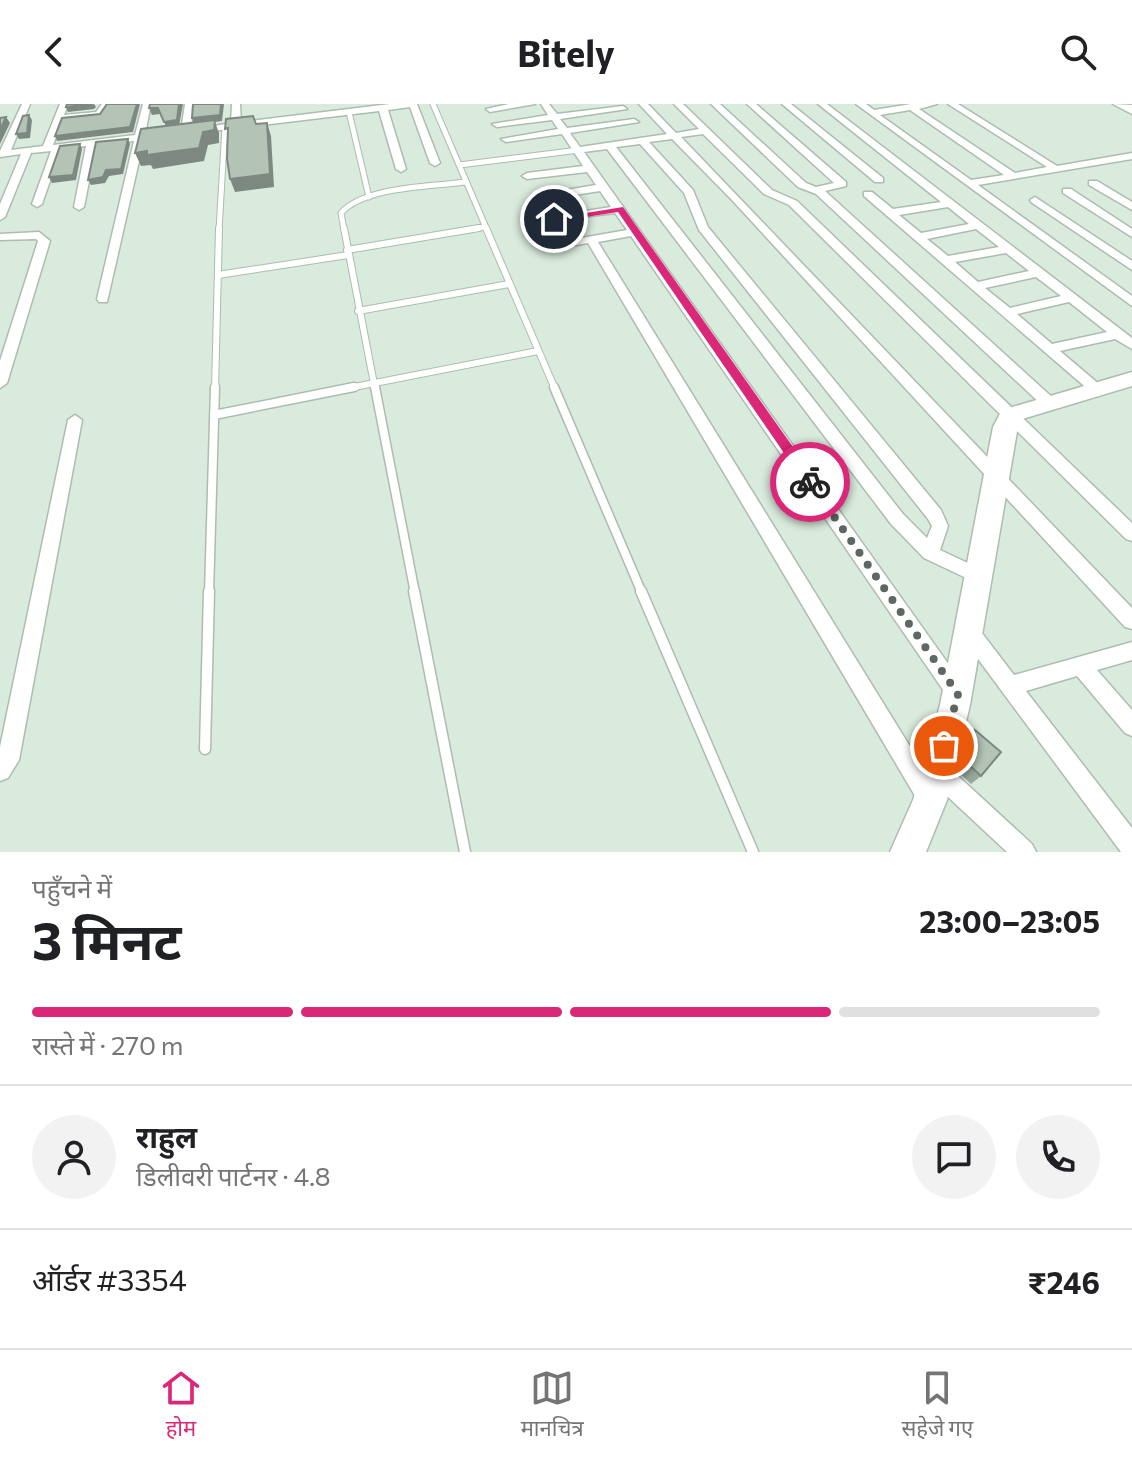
<!DOCTYPE html>
<html lang="hi">
<head>
<meta charset="utf-8">
<style>
  body { margin:0; font-family:Commissioner,"Noto Sans Devanagari",sans-serif; background:#f2f2f2; color:#202124; height:100vh; display:flex; flex-direction:column; font-size:30px; white-space:nowrap }
  * { box-sizing:border-box; margin:0 }
  p { font-size:26px; color:#757577 }
  .icon { flex:none; width:44px; height:44px; fill:none; stroke:currentColor; stroke-width:2; stroke-linecap:round; stroke-linejoin:round }
  .map { position:relative; height:748px; overflow:hidden }
  .drawer { display:flex; flex-direction:column; background:#fff; flex:1 }
  .drawer>* { flex:none }
  .pin { position:absolute; display:grid; place-items:center; width:68px; height:68px; color:#fff; margin:-34px; border:4px solid #fff; border-radius:50%; box-shadow:0 2px 8px #0007 }
  .courier { position:absolute; display:grid; place-items:center; width:80px; height:80px; margin:-40px; border:6px solid #db2777; border-radius:50%; background:#fff; color:#222; box-shadow:0 2px 10px #0007 }
  .overview em { font-style:normal; font-weight:700 }
  .overview div { display:flex; flex-direction:column-reverse }
  .overview { display:flex; align-items:center; justify-content:space-between; height:136px; padding:0 32px }
  h1 { font-size:52px; font-weight:700; line-height:60px }
  .bar { display:grid; grid-template-columns:repeat(4,1fr); gap:12px 8px; align-content:center; height:96px; padding:0 32px }
  .bar i { height:10px; border-radius:6px; background:#e0e0e0 }
  .bar .selected { background:#db2777 }
  .bar p { grid-column:span 4 }
  .line { display:flex; align-items:center; gap:20px; padding:0 32px; border-top:2px solid #e0e0e0 }
  .line div { flex:1 }
  .round { display:grid; place-items:center; flex:none; width:84px; height:84px; border-radius:42px; background:#f2f2f2 }
  header { display:flex; justify-content:space-between; align-items:center; height:104px; padding:0 32px; background:#fff; font-size:36px; font-weight:700 }
  .tab-bar { display:flex; justify-content:space-around; align-items:center; height:112px; border-top:2px solid #e0e0e0; background:#fff; font-size:22px; color:#757577 }
  .tab-bar a { display:grid; justify-items:center; gap:4px }
  .tab-bar .selected { color:#db2777 }
  .map>svg:first-child { display:block }
  .lines { fill:none; stroke-linecap:round; stroke-linejoin:round }
  .lane-far3-casing { stroke:#acbdb0; stroke-width:7 }
  .lane-far2-casing { stroke:#acbdb0; stroke-width:8 }
  .lane-far1-casing { stroke:#acbdb0; stroke-width:11 }
  .lane-casing { stroke:#acbdb0; stroke-width:13 }
  .street-casing { stroke:#acbdb0; stroke-width:3 }
  .secondary-casing { stroke:#acbdb0; stroke-width:3 }
  .lane-far3 { stroke:#fff; stroke-width:5 }
  .lane-far2 { stroke:#fff; stroke-width:6 }
  .lane-far1 { stroke:#fff; stroke-width:8 }
  .lane { stroke:#fff; stroke-width:10 }
  .street { fill:#fff; fill-rule:evenodd }
  .secondary { fill:#fff; fill-rule:evenodd }
  .wall { fill:#9aa99d }
  .shaded-wall { fill:#7d8980 }
  .building { fill:#b3c4b7; stroke:#7d8980; stroke-width:2 }
  .route { fill:#db2777 }
  .done { stroke:#5d6860; stroke-width:8; stroke-dasharray:0 14.4 }
</style>
</head>
<body>
<header><svg class="icon" aria-label="back" viewBox="0 0 24 24"><path d="M15 5l-7 7 7 7"/></svg>Bitely<svg class="icon" aria-label="search" viewBox="0 0 24 24"><circle cx="10" cy="10" r="6"/><path d="M15 15l6 6"/></svg></header>
<div class="map">
<svg width="1132" height="748" viewBox="0 0 1132 748">
  <rect width="100%" height="100%" fill="#d9ebdd"/>
  <g class="lines">
    <g class="lane-far3-casing">
      <path id="lane-far3" d="M 433,0 L 487,126
        M 349,8 L 369,93
        M 459,61 L 579,46
        M 219,126 L 225,23
        M 344,126 L 341,109 C 365,82 431,83 465,78
        M 467,126 L 484,123"/>
    </g>
    <g class="lane-far2-casing">
      <path id="lane-far2" d="M 344,124 L 375,285
        M 486,124 L 555,285
        M 347,146 L 479,124
        M 218,171 L 348,151
        M 358,207 L 509,180
        M 215,285 L 219,124
        M 344,285 L 538,247"/>
    </g>
    <g class="lane-far1-casing">
      <path id="lane-far1" d="M 375,283 L 415,489
        M 554,283 L 642,489
        M 214,311 L 354,283
        M 209,489 L 215,283"/>
    </g>
    <g class="lane-casing">
      <path id="lane" d="M 414,487 L 465,748
        M 641,487 L 753,748
        M 205,645 L 209,487"/>
    </g>
    <g class="street-casing">
      <path id="street" d="M 22,0 L 30,0 L 11,46 L 43,42 L 60,0 L 68,0 L 64,11 L 96,8 L 102,0 L 110,0 L 102,12 L 62,16 L 53,41 L 135,31 L 143,0 L 151,0 L 145,30 L 157,28 L 162,31 L 144,35 L 107,198 L 99,198 L 97,195 L 134,37 L 96,41 L 84,103 L 79,106 L 74,103 L 86,42 L 61,45 L 42,100 L 37,103 L 32,100 L 51,47 L 31,49 L 5,113 L 0,116 L 0,100 L 21,50 L 0,53 L 0,47 Z
        M 185,0 L 193,0 L 191,27 L 186,30 L 181,27 Z
        M 232,0 L 240,0 L 241,18 L 390,0 L 417,0 L 440,59 L 435,62 L 430,59 L 410,3 L 388,6 L 406,65 L 401,68 L 396,65 L 379,7 L 196,29 L 191,26 L 231,19 Z
        M 509,0 L 535,0 L 490,8 L 486,5 Z
        M 541,0 L 549,0 L 557,10 L 623,2 L 627,5 L 560,15 L 567,24 L 634,15 L 639,18 L 570,29 L 580,43 L 667,30 L 639,0 L 648,0 L 676,29 L 699,25 L 674,0 L 683,0 L 772,86 L 797,97 L 1132,419 L 1132,437 L 1126,435 L 789,101 L 764,90 L 703,30 L 681,33 L 1132,504 L 1132,525 L 1125,523 L 731,95 L 672,35 L 649,38 L 693,86 L 708,123 L 941,406 L 948,422 L 940,446 L 987,468 L 990,473 L 987,478 L 981,481 L 924,454 L 891,420 L 607,45 L 584,48 L 964,582 L 967,589 L 964,596 L 957,599 L 950,596 L 631,132 L 598,138 L 927,670 L 929,660 L 937,657 L 945,660 L 1032,740 L 1036,748 L 1007,748 L 932,678 L 940,694 L 937,702 L 929,705 L 921,702 L 588,139 L 570,142 L 564,139 L 570,136 L 627,126 L 615,109 L 550,117 L 550,113 L 554,112 L 611,103 L 600,87 L 542,96 L 537,93 L 542,90 L 596,81 L 587,68 L 527,75 L 522,72 L 527,69 L 583,62 L 562,30 L 506,38 L 501,35 L 558,25 L 552,16 L 497,23 L 492,20 L 548,11 ZM 640,40 L 684,89 L 699,126 L 928,415 L 932,422 L 927,434 L 903,410 L 616,43 Z
        M 711,0 L 720,0 L 806,79 L 816,83 L 834,79 L 747,0 L 756,0 L 846,78 L 846,82 L 825,87 L 1053,294 L 1055,298 L 1053,302 L 1043,302 L 816,90 L 798,83 Z
        M 782,0 L 791,0 L 883,74 L 883,78 L 875,78 Z
        M 818,0 L 827,0 L 1132,234 L 1132,245 L 1115,235 L 1060,247 L 1100,281 L 1102,284 L 1100,287 L 1090,287 L 864,92 L 864,88 L 872,88 L 893,105 L 941,98 ZM 948,103 L 969,120 L 921,129 L 899,111 ZM 976,125 L 999,143 L 948,152 L 927,135 ZM 1006,149 L 1029,167 L 978,178 L 955,158 ZM 1036,173 L 1061,192 L 1010,204 L 985,184 ZM 1069,198 L 1107,228 L 1052,240 L 1017,210 Z
        M 856,0 L 866,0 L 874,6 L 911,0 L 937,0 L 919,5 L 1015,69 L 1047,63 L 948,0 L 958,0 L 1057,62 L 1132,49 L 1132,55 L 978,81 L 1132,192 L 1132,202 ZM 910,6 L 1004,71 L 971,76 L 880,11 Z
        M 1089,77 L 1097,77 L 1132,98 L 1132,106 L 1089,81 Z
        M 1063,85 L 1071,85 L 1132,125 L 1132,133 L 1063,89 Z
        M 1035,93 L 1132,157 L 1132,166 L 1031,98 L 1030,96 Z
        M 39,128 L 50,137 L 7,279 L 0,284 L 0,257 L 38,137 L 36,135 L 0,136 L 0,130 Z
        M 75,311 L 82,316 L 19,656 L 8,674 L 0,677 L 0,643 L 68,316 Z
        M 971,521 L 978,524 L 1014,571 L 1132,538 L 1132,556 L 1097,566 L 1132,606 L 1132,632 L 1125,629 L 1077,572 L 1026,587 L 1132,724 L 1132,748 L 1121,748 L 964,536 L 961,530 L 964,524 Z"/>
    </g>
    <g class="secondary-casing">
      <path id="secondary" d="M 1113,0 L 1132,1 L 1132,10 Z
        M 1132,268 L 1132,282 L 1019,316 L 970,601 L 947,696 L 926,748 L 890,748 L 913,696 L 940,601 L 993,323 L 1002,306 Z"/>
    </g>
    <use href="#lane-far3" class="lane-far3"/>
    <use href="#lane-far2" class="lane-far2"/>
    <use href="#lane-far1" class="lane-far1"/>
    <use href="#lane" class="lane"/>
    <use href="#street" class="street"/>
    <use href="#secondary" class="secondary"/>
  </g>
  <path class="wall" d="M 975,626 L 981,672 L 971,680 L 957,667 L 965,635 Z"/>
  <path class="shaded-wall" d="M 94,0 L 96,3 L 94,5 L 68,8 L 66,3 Z
    M 137,0 L 140,0 L 133,28 L 57,37 L 55,32 Z
    M 179,0 L 183,0 L 179,22 L 167,24 L 164,18 Z
    M 221,0 L 224,0 L 222,17 L 215,18 L 219,29 L 219,39 L 208,41 L 204,57 L 153,65 L 151,61 L 141,62 L 135,49 L 194,21 L 192,14 Z
    M 149,4 L 158,4 L 160,10 L 152,11 Z
    M 29,11 L 32,16 L 30,34 L 19,35 L 16,30 Z
    M 6,13 L 10,19 L 0,40 L 0,26 Z
    M 267,19 L 271,32 L 274,83 L 235,88 L 230,75 Z
    M 128,35 L 130,40 L 123,70 L 109,72 L 105,79 L 91,81 L 88,76 L 106,66 Z
    M 80,40 L 82,45 L 76,76 L 52,79 L 49,73 Z"/>
  <path class="building" d="M 67,0 L 92,0 L 66,3 Z
    M 107,0 L 137,0 L 130,23 L 55,32 L 62,14 L 100,10 Z
    M 150,0 L 179,0 L 177,16 L 164,18 L 158,4 L 149,4 Z
    M 193,0 L 221,0 L 220,11 L 192,14 Z
    M 29,11 L 27,29 L 16,30 L 23,12 Z
    M 253,12 L 256,20 L 267,19 L 270,70 L 230,75 L 227,55 L 228,24 L 225,25 L 226,15 Z
    M 6,13 L 0,26 L 0,14 Z
    M 215,16 L 214,26 L 203,28 L 199,44 L 147,51 L 147,47 L 135,49 L 141,25 Z
    M 128,35 L 121,65 L 106,66 L 103,73 L 88,76 L 96,38 Z
    M 80,40 L 73,71 L 49,73 L 60,42 Z
    M 975,626 L 1001,648 L 981,672 L 967,659 Z"/>
  <path class="route" d="M 623,103 L 815,374 L 815,381 L 806,381 L 618,108 L 554,118 L 549,115 Z"/>
  <g class="lines">
    <path class="done" d="M 810,378 L 958,590 L 944,642"/>
  </g>
</svg>
<div class="pin" style="left:944px;top:642px;background:#ea580c"><svg class="icon" aria-label="bag" viewBox="0 0 24 24"><path d="M5 8h14l-1 12H6zM9 8a3 3 0 0 1 6 0"/></svg></div>
<div class="pin" style="left:554px;top:115px;background:#1f2937"><svg class="icon" aria-label="home" viewBox="0 0 24 24"><path d="M3 11l9-7 9 7M6 9v11h12V9"/></svg></div>
<div class="courier" style="left:810px;top:378px"><svg class="icon" aria-label="bike" viewBox="0 0 24 24"><circle cx="6" cy="16" r="4"/><circle cx="18" cy="16" r="4"/><path d="M6 16l4-8h5l3 8M10 8l3 8H6M13 5h3"/></svg></div>
</div>
<section class="drawer">
<div class="overview"><div><h1>3 मिनट</h1><p>पहुँचने में</p></div><em>23:00–23:05</em></div>
<div class="bar"><i class="selected"></i><i class="selected"></i><i class="selected"></i><i></i><p>रास्ते में · 270 m</p></div>
<div class="line" style="height:144px"><a class="round"><svg class="icon" aria-label="person" viewBox="0 0 24 24"><circle cx="12" cy="8" r="4"/><path d="M4 21q1-7 8-7t8 7"/></svg></a><div><b>राहुल</b><p>डिलीवरी पार्टनर · 4.8</p></div><a class="round"><svg class="icon" aria-label="chat" viewBox="0 0 24 24"><path d="M4 5h16v11H9l-5 4z"/></svg></a><a class="round"><svg class="icon" aria-label="phone" viewBox="0 0 24 24"><path d="M5 4h4l2 5-3 2q2 4 5 5l2-3 5 2v4C11 20 4 13 5 4z"/></svg></a></div>
<div class="line" style="height:104px"><div>ऑर्डर #3354</div><b>₹246</b></div>
</section>
<nav class="tab-bar">
<a class="selected"><svg class="icon" aria-label="home" viewBox="0 0 24 24"><path d="M3 11l9-7 9 7M6 9v11h12V9"/></svg>होम</a>
<a><svg class="icon" aria-label="map" viewBox="0 0 24 24"><path d="M3 6l6-2 6 2 6-2v14l-6 2-6-2-6 2zM9 4v14M15 6v14"/></svg>मानचित्र</a>
<a><svg class="icon" aria-label="saved" viewBox="0 0 24 24"><path d="M7 4h10v16l-5-4-5 4z"/></svg>सहेजे गए</a>
</nav>
</body>
</html>
